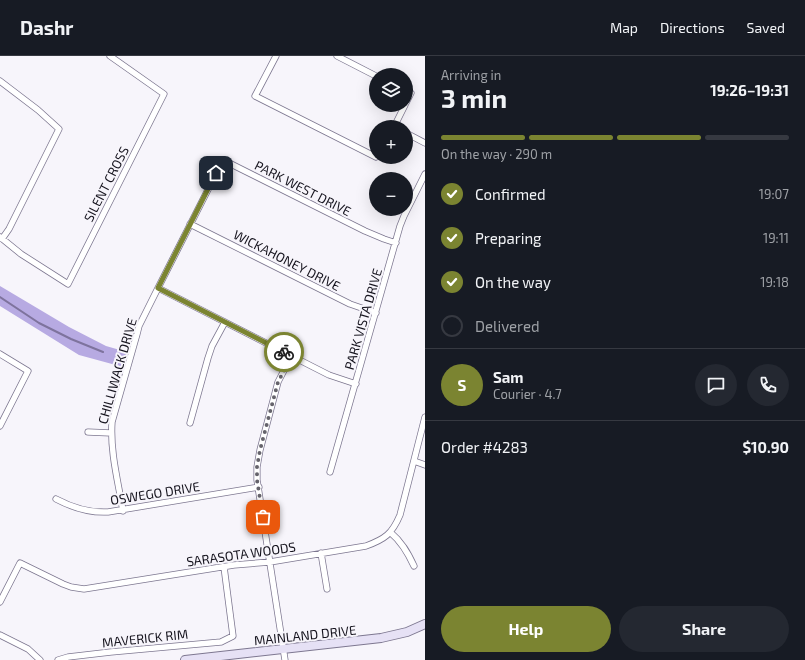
<!DOCTYPE html>
<html lang="en">
<head>
<meta charset="utf-8">
<style>
  body { margin:0; font-family:"Exo 2",sans-serif; background:#242831; color:#f1f3f6; height:100vh; display:flex; flex-direction:column; font-size:15px; white-space:nowrap }
  * { box-sizing:border-box; margin:0 }
  p { font-size:13px; color:#9ea1a6 }
  .icon { flex:none; width:22px; height:22px; fill:none; stroke:currentColor; stroke-width:2; stroke-linecap:round; stroke-linejoin:round }
  .map { position:relative; flex:1; overflow:hidden }
  .sheet { display:flex; flex-direction:column; background:#171b24; width:380px }
  .sheet>* { flex:none }
  .tools { position:absolute; left:369px; top:12px; display:grid; gap:8px }
  .tools a { display:grid; place-items:center; width:44px; height:44px; border-radius:50%; background:#171b24; box-shadow:0 4px 16px #0002; font-size:20px }
  .pin { position:absolute; display:grid; place-items:center; width:34px; height:34px; color:#fff; margin:-17px; border-radius:8px; box-shadow:0 2px 6px #0006 }
  .courier { position:absolute; display:grid; place-items:center; width:40px; height:40px; margin:-20px; border:3px solid #7b8431; border-radius:50%; background:#fff; color:#222; box-shadow:0 1px 5px #0007 }
  .head em { font-style:normal; font-weight:700 }
  .head div { display:flex; flex-direction:column-reverse }
  .head { display:flex; align-items:center; justify-content:space-between; height:68px; padding:0 16px }
  h1 { font-size:26px; font-weight:700; line-height:30px }
  .bar { display:grid; grid-template-columns:repeat(4,1fr); gap:6px 4px; align-content:center; height:48px; padding:0 16px }
  .bar i { height:5px; border-radius:3px; background:#363941 }
  .bar .on { background:#7b8431 }
  .bar p { grid-column:span 4 }
  .line { display:flex; align-items:center; gap:10px; padding:0 16px; border-top:1px solid #363941 }
  .line div { flex:1 }
  .round { display:grid; place-items:center; flex:none; width:42px; height:42px; border-radius:21px; background:#242831 }
  ol { padding:0 16px; list-style:none }
  li { display:flex; align-items:center; gap:12px; height:44px }
  li p { margin-inline-start:auto }
  li .icon { padding:4px; border-radius:50%; background:#7b8431; color:#fff; stroke-width:4 }
  li:last-child { color:#9ea1a6 }
  li i { width:22px; height:22px; border:2px solid #363941; border-radius:50% }
  .button { display:flex; gap:8px; margin-top:auto; padding:8px 16px }
  .button a { flex:1; height:46px; border-radius:24px; background:#7b8431; color:#fff; font-size:16px; font-weight:700; line-height:46px; text-align:center }
  .button a+a { background:#242831; color:#f1f3f6 }
  header { display:flex; align-items:center; gap:24px; box-sizing:border-box; height:56px; padding:0 20px; background:#171b24; border-bottom:1px solid #363941 }
  header strong { font-size:19px }
  nav { display:flex; gap:22px; margin-inline-start:auto; font-size:14px }
  main { display:flex; flex:1; min-height:0 }
  .map>svg:first-child { display:block }
  .forest { fill:#b7aae2 }
  .lines { fill:none; stroke-linecap:round; stroke-linejoin:round }
  .stream { stroke:#7e739d; stroke-width:2 }
  .minor-casing { stroke:#7d7790; stroke-width:7 }
  .secondary-casing { stroke:#7d7790; stroke-width:10 }
  .minor { stroke:#fff; stroke-width:5.5 }
  .secondary { stroke:#e6e1f5; stroke-width:8 }
  .done { stroke:#65636b; stroke-width:4; stroke-dasharray:0 7.2 }
  .route { stroke:#7b8431; stroke-width:5 }
  .labels { text-anchor:middle; dominant-baseline:central; stroke-width:4; stroke-linejoin:round; paint-order:stroke }
  .street-label { font-size:13px; fill:#16141e; stroke:#f7f5fb }
</style>
</head>
<body>
<header>
<strong>Dashr</strong>
<nav><a>Map</a><a>Directions</a><a>Saved</a></nav>
</header>
<main>
<div class="map">
<svg width="425" height="604" viewBox="0 0 425 604">
  <rect width="100%" height="100%" fill="#f7f5fb"/>
  <path class="forest" d="M 0,230 L 69,271 L 106,290 L 127,296 L 123,311 L 79,299 L 0,250 Z"/>
  <g class="lines">
    <path class="stream" d="M 0,241 L 39,267 L 71,283 L 103,296"/>
    <g class="minor-casing">
      <path id="minor" d="M 276,0 L 255,40 L 376,101
        M 337,0 L 376,20
        M 0,25 L 38,54 L 59,73 L 9,173 L 2,183
        M 406,34 L 411,37 L 406,47
        M 394,71 L 405,49
        M 406,77 L 425,87
        M 190,168 L 350,248 L 376,257
        M 0,181 L 21,198 L 68,228 L 164,38 L 110,0
        M 158,232 L 329,319 L 356,328
        M 0,298 L 28,315 L 0,370
        M 190,367 L 208,302 L 212,290 L 225,266
        M 88,376 L 111,377
        M 414,405 L 425,409
        M 330,416 L 400,170 L 404,160 L 425,118
        M 56,443 C 73,452 89,457 108,456 L 259,431
        M 123,455 C 118,425 110,396 112,366 L 137,278 L 139,270 L 158,232 L 223,104 L 365,175 L 384,183 L 396,187
        M 391,477 C 402,486 408,497 414,510
        M 321,497 L 327,533
        M 0,546 L 20,507 L 63,528 L 71,531 L 84,533 L 234,509 L 270,506 L 366,490 C 385,483 392,478 400,459 L 425,361
        M 0,579 L 28,593 L 40,604
        M 58,604 L 68,601 L 111,596 L 221,586 L 233,580 L 224,511
        M 285,604 L 257,424 L 257,411 L 260,394 L 278,326 L 292,299"/>
    </g>
    <g class="secondary-casing">
      <path id="secondary" d="M 185,604 L 381,582 L 407,576 L 425,568"/>
    </g>
    <use href="#minor" class="minor"/>
    <use href="#secondary" class="secondary"/>
  </g>
  <g class="lines">
    <path class="done" d="M 263,461 L 257,424 L 257,411 L 260,394 L 278,326 L 292,300 L 284,296"/>
    <path class="route" d="M 216,117 L 158,232 L 284,296"/>
  </g>
  <g class="labels">
    <g class="street-label">
      <text transform="translate(106 128) rotate(-63)">SILENT CROSS</text>
      <text transform="translate(303 132) rotate(27)">PARK WEST DRIVE</text>
      <text transform="translate(287 204) rotate(27)">WICKAHONEY DRIVE</text>
      <text transform="translate(363 263) rotate(-74)">PARK VISTA DRIVE</text>
      <text transform="translate(117 315) rotate(-74)">CHILLIWACK DRIVE</text>
      <text transform="translate(155 437) rotate(-9)">OSWEGO DRIVE</text>
      <text transform="translate(241 498) rotate(-8)">SARASOTA WOODS</text>
      <text transform="translate(305 579) rotate(-6)">MAINLAND DRIVE</text>
      <text transform="translate(145 582) rotate(-6)">MAVERICK RIM</text>
    </g>
  </g>
</svg>
<div class="tools">
<a><svg class="icon" aria-label="layers" viewBox="0 0 24 24"><path d="M12 4l9 5-9 5-9-5zM3 14l9 5 9-5"/></svg></a>
<a>+</a>
<a>−</a>
</div>
<div class="pin" style="left:263px;top:461px;background:#ea580c"><svg class="icon" aria-label="bag" viewBox="0 0 24 24"><path d="M5 8h14l-1 12H6zM9 8a3 3 0 0 1 6 0"/></svg></div>
<div class="pin" style="left:216px;top:117px;background:#1f2937"><svg class="icon" aria-label="home" viewBox="0 0 24 24"><path d="M3 11l9-7 9 7M6 9v11h12V9"/></svg></div>
<div class="courier" style="left:284px;top:296px"><svg class="icon" aria-label="bike" viewBox="0 0 24 24"><circle cx="6" cy="16" r="4"/><circle cx="18" cy="16" r="4"/><path d="M6 16l4-8h5l3 8M10 8l3 8H6M13 5h3"/></svg></div>
</div>
<section class="sheet">
<div class="head"><div><h1>3 min</h1><p>Arriving in</p></div><em>19:26–19:31</em></div>
<div class="bar"><i class="on"></i><i class="on"></i><i class="on"></i><i></i><p>On the way · 290 m</p></div>
<ol>
<li><svg class="icon" aria-label="check" viewBox="0 0 24 24"><path d="M5 12l5 5 9-10"/></svg>Confirmed<p>19:07</p></li>
<li><svg class="icon" aria-label="check" viewBox="0 0 24 24"><path d="M5 12l5 5 9-10"/></svg>Preparing<p>19:11</p></li>
<li><svg class="icon" aria-label="check" viewBox="0 0 24 24"><path d="M5 12l5 5 9-10"/></svg>On the way<p>19:18</p></li>
<li><i></i>Delivered</li>
</ol>
<div class="line" style="height:72px"><b class="round" style="background:#7b8431;color:#fff">S</b><div><b>Sam</b><p>Courier · 4.7</p></div><a class="round"><svg class="icon" aria-label="chat" viewBox="0 0 24 24"><path d="M4 5h16v11H9l-5 4z"/></svg></a><a class="round"><svg class="icon" aria-label="phone" viewBox="0 0 24 24"><path d="M5 4h4l2 5-3 2q2 4 5 5l2-3 5 2v4C11 20 4 13 5 4z"/></svg></a></div>
<div class="line" style="height:52px"><div>Order #4283</div><b>$10.90</b></div>
<div class="button"><a>Help</a><a>Share</a></div>
</section>
</main>
</body>
</html>
